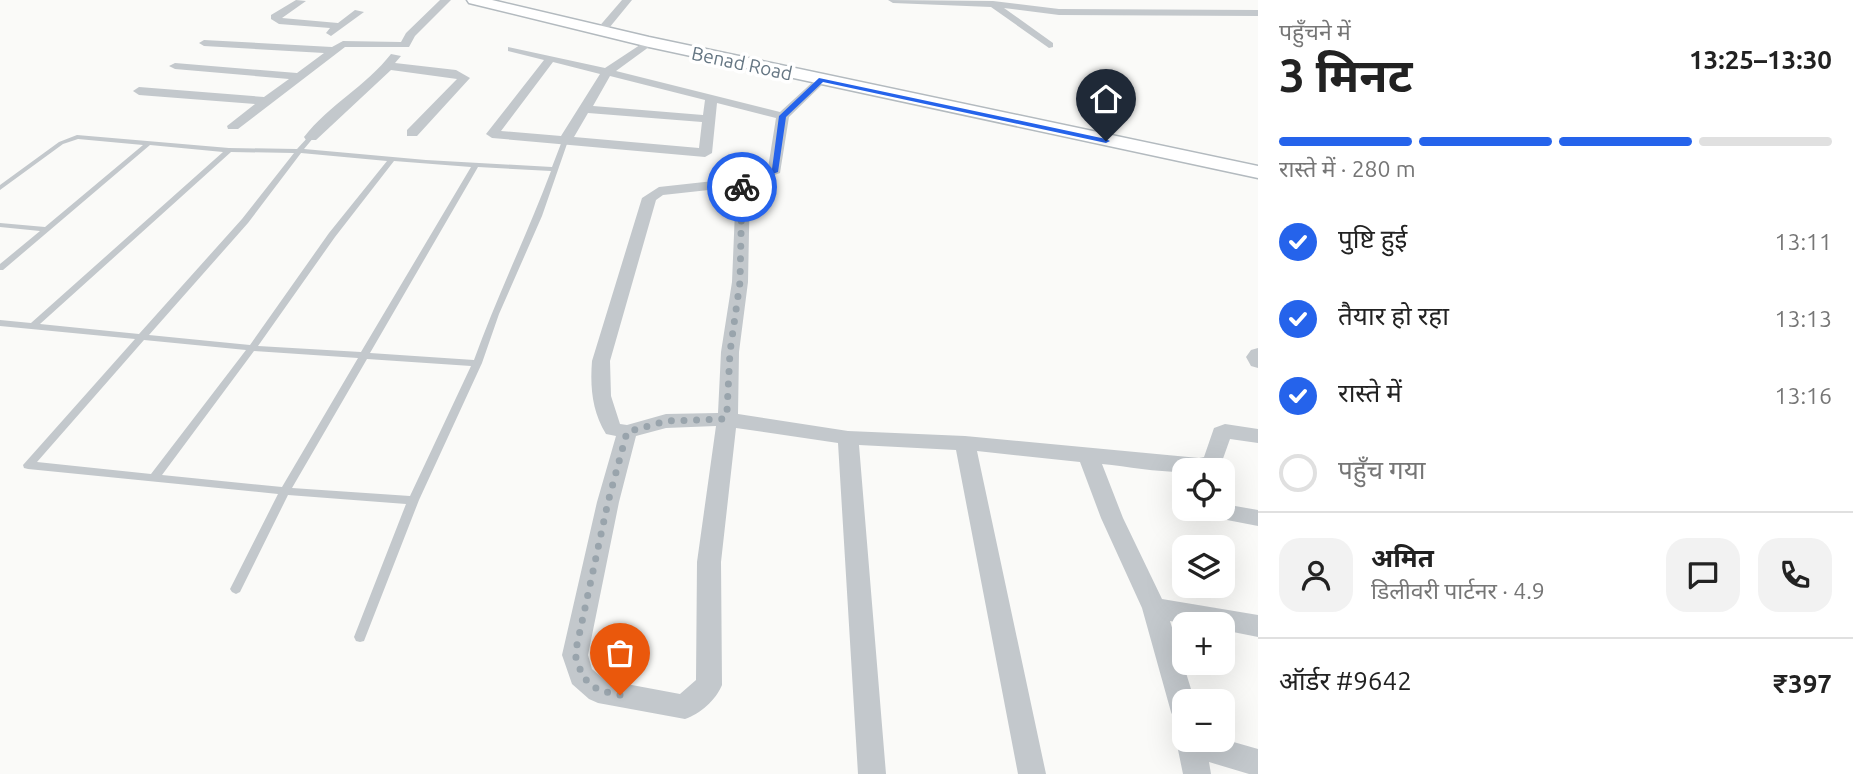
<!DOCTYPE html>
<html lang="hi">
<head>
<meta charset="utf-8">
<style>
  body { margin:0; font-family:Ubuntu,"Noto Sans Devanagari",sans-serif; background:#f2f2f2; color:#222; height:100vh; display:flex; flex-direction:column; font-size:26px; white-space:nowrap }
  * { box-sizing:border-box; margin:0 }
  p { font-size:23px; color:#767676 }
  .icon { flex:none; width:38px; height:38px; fill:none; stroke:currentColor; stroke-width:2; stroke-linecap:round; stroke-linejoin:round }
  .map { position:relative; flex:1; overflow:hidden }
  .panel { display:flex; flex-direction:column; background:#fff; width:595px }
  .panel>* { flex:none }
  .tools { position:absolute; left:1172px; top:458px; display:grid; gap:14px }
  .tools a { display:grid; place-items:center; width:63px; height:63px; border-radius:14px; background:#fff; box-shadow:0 7px 28px #0002; font-size:35px }
  .pin { position:absolute; display:grid; place-items:center; width:60px; height:60px; color:#fff; margin:-72px -30px; border-radius:50% 50% 50% 0; rotate:-45deg; box-shadow:0 0 7px #0007 }
  .pin .icon { rotate:45deg }
  .courier { position:absolute; display:grid; place-items:center; width:70px; height:70px; margin:-35px; border:5px solid #2563eb; border-radius:50%; background:#fff; color:#222; box-shadow:0 2px 9px #0007 }
  .overview em { font-style:normal; font-weight:700 }
  .overview div { display:flex; flex-direction:column-reverse }
  .overview { display:flex; align-items:center; justify-content:space-between; height:119px; padding:0 21px }
  h1 { font-size:46px; font-weight:700; line-height:52px }
  .bar { display:grid; grid-template-columns:repeat(4,1fr); gap:10px 7px; align-content:center; height:84px; padding:0 21px }
  .bar i { height:9px; border-radius:5px; background:#e0e0e0 }
  .bar .on { background:#2563eb }
  .bar p { grid-column:span 4 }
  .line { display:flex; align-items:center; gap:18px; padding:0 21px; border-top:2px solid #e0e0e0 }
  .line div { flex:1 }
  .round { display:grid; place-items:center; flex:none; width:74px; height:74px; border-radius:21px; background:#f2f2f2 }
  ol { padding:0 21px; list-style:none }
  li { display:flex; align-items:center; gap:21px; height:77px }
  li p { margin-inline-start:auto }
  li .icon { padding:7px; border-radius:50%; background:#2563eb; color:#fff; stroke-width:4 }
  li:last-child { color:#767676 }
  li i { width:38px; height:38px; border:4px solid #e0e0e0; border-radius:50% }
  main { display:flex; flex:1; min-height:0 }
  .map>svg:first-child { display:block }
  .lines { fill:none; stroke-linecap:round; stroke-linejoin:round }
  .secondary-casing { stroke:#b3babf; stroke-width:3 }
  .service { fill:#c3c8cc; fill-rule:evenodd }
  .minor { fill:#c3c8cc; fill-rule:evenodd }
  .secondary { fill:#fff; fill-rule:evenodd }
  .route { fill:#2563eb }
  .done { stroke:#99a4ac; stroke-width:7; stroke-dasharray:0 12.6 }
  .labels { text-anchor:middle; dominant-baseline:central; stroke-width:7; stroke-linejoin:round; paint-order:stroke }
  .far-street-label { font-size:19px; fill:#657683; stroke:#fff }
</style>
</head>
<body>
<main>
<div class="map">
<svg width="1258" height="774" viewBox="0 0 1258 774">
  <rect width="100%" height="100%" fill="#fafaf8"/>
  <g class="lines">
    <g class="secondary-casing">
      <path id="secondary" d="M 467,0 L 492,0 L 649,37 L 1258,166 L 1258,178 L 649,47 L 469,3 Z"/>
    </g>
    <path class="service" d="M 77,135 L 229,148 L 297,149 L 309,136 L 311,135 L 314,137 L 304,149 L 426,160 L 552,167 L 562,141 L 565,139 L 568,141 L 542,216 L 499,314 L 482,363 L 419,500 L 364,641 L 360,642 L 356,641 L 354,637 L 406,504 L 288,495 L 240,592 L 236,594 L 232,592 L 230,589 L 278,494 L 28,469 L 24,468 L 23,465 L 135,339 L 0,326 L 0,320 L 31,323 L 223,152 L 150,145 L 3,270 L 0,270 L 0,264 L 40,231 L 0,227 L 0,223 L 45,227 L 143,145 L 78,139 L 63,144 L 0,190 L 0,185 L 59,142 ZM 231,152 L 294,153 L 242,219 L 139,334 L 40,324 ZM 301,153 L 387,161 L 329,233 L 250,345 L 149,335 L 248,223 ZM 394,161 L 471,167 L 361,352 L 258,346 L 335,237 ZM 478,167 L 551,171 C 527,235 497,296 474,360 L 370,353 ZM 144,340 L 246,350 L 151,474 L 37,462 ZM 254,351 L 358,358 L 282,487 L 162,475 ZM 367,359 L 471,366 L 410,496 L 292,488 Z"/>
    <path class="minor" d="M 296,0 L 306,1 L 282,18 L 338,23 L 355,10 L 364,12 L 331,36 L 326,33 L 330,28 L 279,24 L 271,19 L 271,15 Z
      M 440,0 L 451,0 L 415,36 L 409,47 L 345,47 L 238,129 L 228,129 L 227,126 L 255,104 L 139,95 L 133,91 L 139,87 L 264,97 L 289,79 L 175,69 L 169,66 L 175,63 L 297,73 L 324,53 L 204,46 L 199,43 L 204,40 L 332,47 L 343,41 L 401,42 L 406,33 Z
      M 622,0 L 632,0 L 605,33 L 597,33 L 597,29 Z
      M 888,0 L 993,1 L 1059,9 L 1258,10 L 1258,16 L 1059,15 L 1004,8 L 1053,43 L 1053,47 L 1049,48 L 991,7 L 893,3 Z
      M 649,39 L 654,42 L 653,44 L 616,71 L 780,112 L 817,78 L 827,80 L 789,117 L 780,173 L 750,184 L 748,282 L 739,352 L 738,414 L 848,431 L 965,436 L 1199,458 L 1204,457 L 1214,428 L 1225,424 L 1258,429 L 1258,443 L 1230,439 L 1220,467 C 1184,478 1141,468 1102,464 L 1123,518 L 1162,599 L 1258,615 L 1258,637 L 1223,630 L 1223,625 L 1191,625 L 1170,621 L 1195,702 L 1185,702 L 1185,724 L 1175,721 L 1171,712 L 1142,608 L 1101,518 L 1080,462 L 977,451 L 1046,774 L 1018,774 L 956,450 L 859,445 L 886,774 L 858,774 L 838,443 L 736,428 L 721,562 L 722,685 C 716,700 700,714 685,719 L 598,703 L 589,699 L 572,684 L 562,655 L 597,502 L 616,436 L 606,434 C 592,411 590,387 592,361 L 642,198 L 659,187 L 741,178 L 768,168 L 776,118 L 717,103 L 712,153 L 705,157 L 492,138 L 486,134 L 544,60 L 508,51 L 508,47 L 605,68 ZM 553,62 L 600,74 L 561,136 L 501,131 ZM 610,76 L 705,100 L 703,115 L 593,106 ZM 588,113 L 702,122 L 699,148 L 574,137 ZM 736,187 L 732,282 L 721,352 L 718,413 L 666,414 L 627,425 L 620,424 L 611,396 L 610,361 L 656,200 L 663,195 ZM 716,426 L 697,562 L 696,680 L 680,694 L 605,680 L 592,669 L 588,655 L 619,502 L 636,436 L 666,428 Z
      M 391,54 L 401,56 L 395,63 L 456,70 L 470,78 L 417,136 L 407,136 L 407,130 L 457,79 L 391,70 L 316,140 L 306,140 L 304,137 C 329,105 366,86 391,54 Z
      M 1258,348 L 1258,368 L 1251,366 L 1246,357 L 1251,350 Z
      M 1235,506 L 1258,510 L 1258,526 L 1227,520 L 1224,514 L 1227,508 Z
      M 1185,729 L 1185,740 L 1223,739 L 1258,749 L 1258,774 L 1249,774 L 1209,762 L 1211,774 L 1183,774 L 1176,740 L 1180,731 Z"/>
    <use href="#secondary" class="secondary"/>
  </g>
  <path class="route" d="M 819,78 L 1106,139 L 1110,141 L 1106,143 L 823,82 L 786,117 L 778,172 L 747,183 L 745,188 L 739,188 L 740,180 L 772,169 L 779,116 Z"/>
  <g class="lines">
    <path class="done" d="M 620,695 C 591,690 583,683 575,654 L 608,502 L 627,432 L 666,421 L 724,419 L 727,411 L 730,352 L 740,282 L 742,187"/>
  </g>
  <g class="labels">
    <g class="far-street-label">
      <text transform="translate(742 63) rotate(12)">Benad Road</text>
    </g>
  </g>
</svg>
<div class="tools">
<a><svg class="icon" aria-label="locate" viewBox="0 0 24 24"><circle cx="12" cy="12" r="6"/><path d="M12 2v4M12 18v4M2 12h4M18 12h4"/></svg></a>
<a><svg class="icon" aria-label="layers" viewBox="0 0 24 24"><path d="M12 4l9 5-9 5-9-5zM3 14l9 5 9-5"/></svg></a>
<a>+</a>
<a>−</a>
</div>
<div class="pin" style="left:620px;top:695px;background:#ea580c"><svg class="icon" aria-label="bag" viewBox="0 0 24 24"><path d="M5 8h14l-1 12H6zM9 8a3 3 0 0 1 6 0"/></svg></div>
<div class="pin" style="left:1106px;top:141px;background:#1f2937"><svg class="icon" aria-label="home" viewBox="0 0 24 24"><path d="M3 11l9-7 9 7M6 9v11h12V9"/></svg></div>
<div class="courier" style="left:742px;top:187px"><svg class="icon" aria-label="bike" viewBox="0 0 24 24"><circle cx="6" cy="16" r="4"/><circle cx="18" cy="16" r="4"/><path d="M6 16l4-8h5l3 8M10 8l3 8H6M13 5h3"/></svg></div>
</div>
<section class="panel">
<div class="overview"><div><h1>3 मिनट</h1><p>पहुँचने में</p></div><em>13:25–13:30</em></div>
<div class="bar"><i class="on"></i><i class="on"></i><i class="on"></i><i></i><p>रास्ते में · 280 m</p></div>
<ol>
<li><svg class="icon" aria-label="check" viewBox="0 0 24 24"><path d="M5 12l5 5 9-10"/></svg>पुष्टि हुई<p>13:11</p></li>
<li><svg class="icon" aria-label="check" viewBox="0 0 24 24"><path d="M5 12l5 5 9-10"/></svg>तैयार हो रहा<p>13:13</p></li>
<li><svg class="icon" aria-label="check" viewBox="0 0 24 24"><path d="M5 12l5 5 9-10"/></svg>रास्ते में<p>13:16</p></li>
<li><i></i>पहुँच गया</li>
</ol>
<div class="line" style="height:126px"><a class="round"><svg class="icon" aria-label="person" viewBox="0 0 24 24"><circle cx="12" cy="8" r="4"/><path d="M4 21q1-7 8-7t8 7"/></svg></a><div><b>अमित</b><p>डिलीवरी पार्टनर · 4.9</p></div><a class="round"><svg class="icon" aria-label="chat" viewBox="0 0 24 24"><path d="M4 5h16v11H9l-5 4z"/></svg></a><a class="round"><svg class="icon" aria-label="phone" viewBox="0 0 24 24"><path d="M5 4h4l2 5-3 2q2 4 5 5l2-3 5 2v4C11 20 4 13 5 4z"/></svg></a></div>
<div class="line" style="height:91px"><div>ऑर्डर #9642</div><b>₹397</b></div>
</section>
</main>
</body>
</html>
